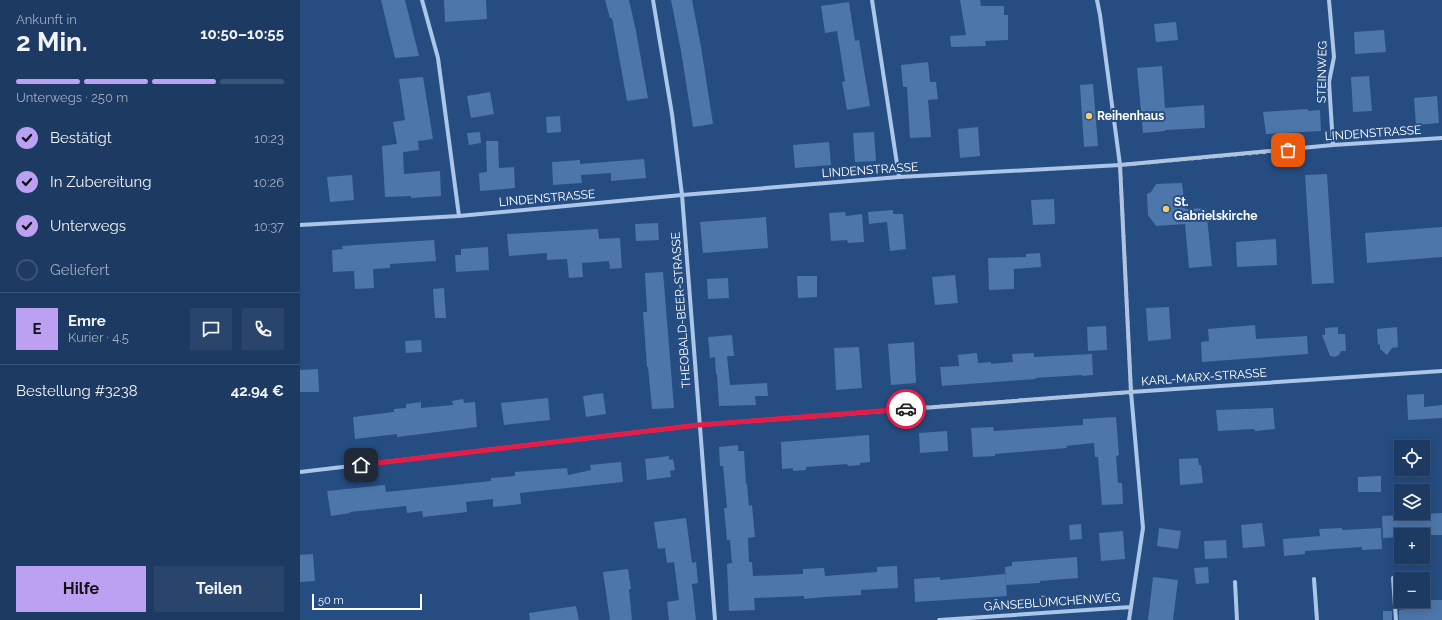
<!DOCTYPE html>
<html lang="de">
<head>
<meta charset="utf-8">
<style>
  body { margin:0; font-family:Raleway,sans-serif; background:#29456b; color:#f1f3f6; height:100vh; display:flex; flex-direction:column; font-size:15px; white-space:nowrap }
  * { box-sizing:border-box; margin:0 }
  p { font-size:13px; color:#a0adbe }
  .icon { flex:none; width:22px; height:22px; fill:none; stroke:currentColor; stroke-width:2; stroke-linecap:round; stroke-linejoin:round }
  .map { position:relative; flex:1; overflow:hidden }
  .drawer { display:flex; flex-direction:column; background:#1c3a62; width:300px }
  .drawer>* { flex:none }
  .controls { position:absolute; left:1094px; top:440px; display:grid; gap:8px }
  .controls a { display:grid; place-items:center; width:36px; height:36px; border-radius:0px; background:#1c3a62; box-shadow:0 2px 10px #0003,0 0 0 1px #3a5477; font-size:20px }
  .scale { position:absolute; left:12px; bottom:10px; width:110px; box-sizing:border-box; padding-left:4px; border:2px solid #fff; border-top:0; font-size:11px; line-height:14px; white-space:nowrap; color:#fff; -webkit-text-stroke:3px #254d82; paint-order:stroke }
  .pin { position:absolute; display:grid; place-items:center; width:34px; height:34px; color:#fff; margin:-17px; border-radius:8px; box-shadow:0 2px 6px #0006 }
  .courier { position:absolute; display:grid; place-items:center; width:40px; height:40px; margin:-20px; border:3px solid #e11d48; border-radius:50%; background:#fff; color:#222; box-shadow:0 1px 5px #0007 }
  .head em { font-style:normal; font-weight:700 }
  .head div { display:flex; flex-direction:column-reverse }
  .head { display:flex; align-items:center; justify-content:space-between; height:68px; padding:0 16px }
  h1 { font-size:26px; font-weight:700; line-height:30px }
  .bar { display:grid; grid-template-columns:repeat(4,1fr); gap:6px 4px; align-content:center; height:48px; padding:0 16px }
  .bar i { height:5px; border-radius:3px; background:#3a5477 }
  .bar .selected { background:#bca0f2 }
  .bar p { grid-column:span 4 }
  .line { display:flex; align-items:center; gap:10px; padding:0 16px; border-top:1px solid #3a5477 }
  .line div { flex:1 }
  .round { display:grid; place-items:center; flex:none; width:42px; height:42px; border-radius:0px; background:#29456b }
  ol { padding:0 16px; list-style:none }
  li { display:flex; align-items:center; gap:12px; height:44px }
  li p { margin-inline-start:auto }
  li .icon { padding:4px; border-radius:50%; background:#bca0f2; color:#111; stroke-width:4 }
  li:last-child { color:#a0adbe }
  li i { width:22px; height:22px; border:2px solid #3a5477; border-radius:50% }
  .action { display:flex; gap:8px; margin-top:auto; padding:8px 16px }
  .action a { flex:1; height:46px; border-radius:0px; background:#bca0f2; color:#111; font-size:16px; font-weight:700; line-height:46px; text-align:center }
  .action a+a { background:#29456b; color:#f1f3f6 }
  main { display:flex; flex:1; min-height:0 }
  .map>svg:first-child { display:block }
  .building { fill:#4d76aa }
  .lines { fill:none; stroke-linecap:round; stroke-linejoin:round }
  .street { stroke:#acc6e7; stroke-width:4 }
  .done { stroke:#b3c1d3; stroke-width:4; stroke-dasharray:0 7.2 }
  .route { stroke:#e11d48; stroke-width:5 }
  .poi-dot { fill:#f1cc70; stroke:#254d82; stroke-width:1.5 }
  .labels { text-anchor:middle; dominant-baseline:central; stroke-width:4; stroke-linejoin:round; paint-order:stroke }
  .street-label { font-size:12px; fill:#fff; stroke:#254d82 }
  .poi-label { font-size:12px; font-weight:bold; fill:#fff; stroke:#254d82; text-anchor:start }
</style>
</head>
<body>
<main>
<section class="drawer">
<div class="head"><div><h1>2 Min.</h1><p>Ankunft in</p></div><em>10:50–10:55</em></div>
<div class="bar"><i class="selected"></i><i class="selected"></i><i class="selected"></i><i></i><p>Unterwegs · 250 m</p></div>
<ol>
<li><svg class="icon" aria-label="check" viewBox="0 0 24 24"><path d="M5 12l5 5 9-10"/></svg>Bestätigt<p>10:23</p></li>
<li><svg class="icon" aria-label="check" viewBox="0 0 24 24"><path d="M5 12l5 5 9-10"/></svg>In Zubereitung<p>10:26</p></li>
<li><svg class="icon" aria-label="check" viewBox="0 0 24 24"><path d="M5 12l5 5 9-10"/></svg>Unterwegs<p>10:37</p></li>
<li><i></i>Geliefert</li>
</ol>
<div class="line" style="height:72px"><b class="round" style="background:#bca0f2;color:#111">E</b><div><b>Emre</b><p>Kurier · 4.5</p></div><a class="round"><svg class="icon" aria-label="chat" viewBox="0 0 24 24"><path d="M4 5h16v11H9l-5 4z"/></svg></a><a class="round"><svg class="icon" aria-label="phone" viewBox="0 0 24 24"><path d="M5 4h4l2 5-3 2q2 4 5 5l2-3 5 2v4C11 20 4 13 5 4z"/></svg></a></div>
<div class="line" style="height:52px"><div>Bestellung #3238</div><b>42.94 €</b></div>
<div class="action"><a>Hilfe</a><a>Teilen</a></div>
</section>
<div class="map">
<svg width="1142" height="620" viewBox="0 0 1142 620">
  <rect width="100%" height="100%" fill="#254d82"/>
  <path class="building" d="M 81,0 L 105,0 L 119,56 L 95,58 Z
    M 144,0 L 186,0 L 187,19 L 145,22 Z
    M 305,0 L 329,0 L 336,31 L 348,98 L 327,101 L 312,18 L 310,18 Z
    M 371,0 L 392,0 L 401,47 L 413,124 L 393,127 L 381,51 Z
    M 660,0 L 680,0 L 681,6 L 704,6 L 704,15 L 708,15 L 708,40 L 685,41 L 686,46 L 651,47 L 650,36 L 666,35 Z
    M 549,2 L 555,41 L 559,40 L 570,106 L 547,110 L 542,82 L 545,81 L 537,31 L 525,33 L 521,6 Z
    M 876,22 L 878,40 L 856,42 L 854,24 Z
    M 1084,30 L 1086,52 L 1055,54 L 1054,32 Z
    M 628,62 L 630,82 L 636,82 L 638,99 L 628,100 L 631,137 L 610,138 L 607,87 L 603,87 L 601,65 Z
    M 862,66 L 865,108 L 904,105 L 905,128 L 865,130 L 865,131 L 843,133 L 837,68 Z
    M 1069,76 L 1072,111 L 1053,112 L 1051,77 Z
    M 123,77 L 133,139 L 118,141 L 119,150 L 103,152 L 104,174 L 140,171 L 141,196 L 111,198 L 111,196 L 85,197 L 82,146 L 97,144 L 93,122 L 105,120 L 99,79 Z
    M 793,84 L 798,146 L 784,147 L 780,85 Z
    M 190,92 L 194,114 L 171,118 L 167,96 Z
    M 1137,96 L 1139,123 L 1116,125 L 1114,98 Z
    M 1008,109 L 1008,111 L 1020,110 L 1021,131 L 966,134 L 963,112 Z
    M 260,116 L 261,132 L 247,133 L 246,117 Z
    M 678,127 L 680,156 L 660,158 L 658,129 Z
    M 180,132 L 181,143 L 169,145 L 167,133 Z
    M 574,132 L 576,161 L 555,162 L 553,133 Z
    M 186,141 L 198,141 L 199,168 L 214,167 L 215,188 L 180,191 L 179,173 L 187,172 Z
    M 529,142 L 531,165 L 495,168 L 493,145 Z
    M 344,159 L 346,178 L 311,181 L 311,173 L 281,175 L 282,183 L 253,185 L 252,162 L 280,160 L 280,164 Z
    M 1027,174 L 1034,283 L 1012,284 L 1005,175 Z
    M 52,175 L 54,200 L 30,202 L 27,177 Z
    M 882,183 L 885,209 L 906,208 L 912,266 L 889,268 L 885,224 L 856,226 L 848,215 L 847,194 L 851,192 L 856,184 Z
    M 754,199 L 755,224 L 733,225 L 731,200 Z
    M 593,210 L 593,214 L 603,214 L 606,249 L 590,251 L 587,222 L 569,224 L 568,212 Z
    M 545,212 L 546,216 L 562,214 L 564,242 L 548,243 L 547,240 L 531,241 L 529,213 Z
    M 466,217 L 468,248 L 403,253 L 400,222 Z
    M 358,223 L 359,240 L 336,241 L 335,224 Z
    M 1142,227 L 1142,257 L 1067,263 L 1065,233 Z
    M 298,229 L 299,239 L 320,238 L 322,268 L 310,269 L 309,261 L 282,263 L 283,277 L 269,278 L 267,259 L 247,260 L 247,253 L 209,256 L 207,234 Z
    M 976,239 L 977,265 L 937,267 L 936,242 Z
    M 134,240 L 136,261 L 90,264 L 90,268 L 73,269 L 74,288 L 55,289 L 54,271 L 33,272 L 32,250 L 43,249 L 42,246 Z
    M 188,247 L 189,270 L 156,272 L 155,255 L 161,255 L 161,249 Z
    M 740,253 L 741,267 L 714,269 L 714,289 L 689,290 L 688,258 L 726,257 L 726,254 Z
    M 363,272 L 374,408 L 352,409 L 348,367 L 347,367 L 343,312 L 347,312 L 345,273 Z
    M 655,275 L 658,303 L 635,305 L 632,277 Z
    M 497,276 L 517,276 L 517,297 L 498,298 Z
    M 428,278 L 429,298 L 408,299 L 407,279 Z
    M 144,288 L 146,318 L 135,318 L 133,289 Z
    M 869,307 L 871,339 L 848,341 L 846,308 Z
    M 955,325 L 956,339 L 1007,336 L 1008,354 L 902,362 L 901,342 L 909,341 L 908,329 Z
    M 806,326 L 807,350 L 788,351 L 787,327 Z
    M 1038,327 L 1038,334 L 1045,334 L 1046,351 L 1041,351 L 1039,355 L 1035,357 L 1030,356 L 1022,335 L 1025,335 L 1025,328 Z
    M 1097,327 L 1098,347 L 1092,348 L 1087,355 L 1080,349 L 1080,344 L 1078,345 L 1077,329 Z
    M 432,335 L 434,356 L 427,356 L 430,385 L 467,383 L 468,396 L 455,396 L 456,405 L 419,406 L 417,374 L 416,374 L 415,357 L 410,358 L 408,337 Z
    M 121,340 L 122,352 L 106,353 L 105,341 Z
    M 614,342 L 616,383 L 591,385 L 588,344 Z
    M 559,347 L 562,388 L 536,390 L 534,348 Z
    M 677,353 L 678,363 L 691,362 L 691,364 L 713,362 L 712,354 L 734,353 L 734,357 L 792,354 L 793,375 L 782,376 L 782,375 L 735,378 L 736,379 L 642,386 L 640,367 L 659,366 L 658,355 Z
    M 18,369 L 19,392 L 0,392 L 0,370 Z
    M 303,393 L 306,414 L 286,417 L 283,396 Z
    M 1124,394 L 1124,407 L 1142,405 L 1142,418 L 1108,420 L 1107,395 Z
    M 248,398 L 250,420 L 204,425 L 201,403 Z
    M 163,399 L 164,403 L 175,402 L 177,427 L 97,437 L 97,434 L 55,439 L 53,417 L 94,412 L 94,409 L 106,408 L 106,404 L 121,402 L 121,408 L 153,405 L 152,401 Z
    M 973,408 L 975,429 L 955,431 L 954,429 L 918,431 L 916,410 Z
    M 816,417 L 819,455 L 816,456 L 818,483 L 822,483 L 823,504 L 802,505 L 798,457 L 795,457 L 794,443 L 766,446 L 767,448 L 695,454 L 695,456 L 673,457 L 671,428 L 693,427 L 694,431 L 783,425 L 783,419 Z
    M 647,431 L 648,451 L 620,453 L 619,433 Z
    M 569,435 L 570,462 L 560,463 L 560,465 L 548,466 L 547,464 L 506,467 L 506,470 L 493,471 L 493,468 L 482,469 L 481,442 Z
    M 438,445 L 438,451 L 444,451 L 446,484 L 447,484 L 449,506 L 452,505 L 455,537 L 448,538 L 449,562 L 452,562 L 453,576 L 503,574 L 503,569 L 524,568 L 525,576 L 577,572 L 577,567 L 597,566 L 598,588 L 561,590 L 561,595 L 526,597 L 504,599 L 504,596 L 454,598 L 455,610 L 429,611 L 427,564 L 432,563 L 430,540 L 427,540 L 424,508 L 427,508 L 423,466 L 420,466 L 419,447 Z
    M 369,456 L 369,460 L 373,459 L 375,470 L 370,471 L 371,477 L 347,480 L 345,459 Z
    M 898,458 L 899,465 L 901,465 L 903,483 L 880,485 L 879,459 Z
    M 321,462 L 323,482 L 220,493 L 221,504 L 193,507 L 193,499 L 166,502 L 167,512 L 123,517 L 122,511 L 107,513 L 106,506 L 50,512 L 50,513 L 31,516 L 27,491 L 85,485 L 86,492 L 191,481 L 191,478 L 215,476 L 215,472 L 267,468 L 268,475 L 291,470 L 290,465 Z
    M 1081,476 L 1081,492 L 1058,492 L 1058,477 Z
    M 1142,513 L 1142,535 L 1101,535 L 1101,537 L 1083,538 L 1082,516 Z
    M 386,518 L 392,563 L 396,562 L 398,583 L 392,584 L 396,620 L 369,620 L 367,602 L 379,600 L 374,562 L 367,563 L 365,548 L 358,549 L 354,522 Z
    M 962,523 L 965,546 L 943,548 L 941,525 Z
    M 781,524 L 782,539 L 770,540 L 769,525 Z
    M 859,528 L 881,531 L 878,549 L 857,546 Z
    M 1042,528 L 1042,530 L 1081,528 L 1082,549 L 1062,550 L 1062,547 L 1005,551 L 1005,554 L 984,556 L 983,539 L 1020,536 L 1019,529 Z
    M 823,531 L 825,559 L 801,561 L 799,533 Z
    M 926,540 L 927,558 L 905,559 L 904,541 Z
    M 13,554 L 15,581 L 0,582 L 0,555 Z
    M 777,557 L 778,578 L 740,581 L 740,583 L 706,585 L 705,567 L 712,566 L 712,562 Z
    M 908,567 L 909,583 L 896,584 L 894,568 Z
    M 328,569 L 331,589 L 329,589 L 332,620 L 310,620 L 303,572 Z
    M 705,574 L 707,596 L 615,602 L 614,579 L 640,577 L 640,580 Z
    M 853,577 L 878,580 L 873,620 L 848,620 Z
    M 1123,600 L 1142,600 L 1142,620 L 1099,620 L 1099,610 L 1106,609 L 1105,601 Z
    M 276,606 L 279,620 L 230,620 L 229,613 Z
    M 1083,611 L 1092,611 L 1092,620 L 1083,620 Z"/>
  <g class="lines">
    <path class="street" d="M 122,0 L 138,58 L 159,216
      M 353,0 L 372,114 L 382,195 L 415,620
      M 572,0 L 599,177
      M 797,0 L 800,15 L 820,165 L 831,392 L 843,528 L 829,620
      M 1029,0 L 1034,57 L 1029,82 L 1033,145
      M 0,225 L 159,216 L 382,195 L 599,177 L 820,165 L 1033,145 L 1142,138
      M 0,472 L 399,425 L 831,392 L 1142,371
      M 1093,578 L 1096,620
      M 1014,579 L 1017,620
      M 935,582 L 937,620
      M 639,620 L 831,607"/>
  </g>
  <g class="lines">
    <path class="done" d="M 606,409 L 831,392 L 820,165 L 988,150"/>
    <path class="route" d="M 61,465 L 399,425 L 606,409"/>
  </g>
  <g class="poi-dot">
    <circle cx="789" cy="116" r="4"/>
    <circle cx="866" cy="209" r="4"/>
  </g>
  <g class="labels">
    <g class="street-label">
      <text transform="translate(1022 72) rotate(-89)">STEINWEG</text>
      <text transform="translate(1073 133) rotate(-4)">LINDENSTRASSE</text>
      <text transform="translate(570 170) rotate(-4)">LINDENSTRASSE</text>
      <text transform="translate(247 198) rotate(-5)">LINDENSTRASSE</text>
      <text transform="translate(381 310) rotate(-94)">THEOBALD-BEER-STRASSE</text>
      <text transform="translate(904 377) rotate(-4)">KARL-MARX-STRASSE</text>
      <text transform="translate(752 602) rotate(-4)">GÄNSEBLÜMCHENWEG</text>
    </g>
    <g class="poi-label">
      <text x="797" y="116">Reihenhaus</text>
      <text x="874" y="202">St.<tspan x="874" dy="14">Gabrielskirche</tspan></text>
    </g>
  </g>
</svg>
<div class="controls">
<a><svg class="icon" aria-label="locate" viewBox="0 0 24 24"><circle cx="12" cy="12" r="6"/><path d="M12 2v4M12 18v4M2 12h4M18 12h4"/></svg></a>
<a><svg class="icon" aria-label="layers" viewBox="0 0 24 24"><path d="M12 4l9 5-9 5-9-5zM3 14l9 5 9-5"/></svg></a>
<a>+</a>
<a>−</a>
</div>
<div class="scale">50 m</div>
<div class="pin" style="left:988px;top:150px;background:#ea580c"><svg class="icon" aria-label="bag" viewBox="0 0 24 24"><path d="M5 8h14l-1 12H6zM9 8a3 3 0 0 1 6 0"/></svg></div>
<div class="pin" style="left:61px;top:465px;background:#1f2937"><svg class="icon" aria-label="home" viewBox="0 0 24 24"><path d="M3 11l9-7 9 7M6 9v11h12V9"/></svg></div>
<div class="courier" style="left:606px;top:409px"><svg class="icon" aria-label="car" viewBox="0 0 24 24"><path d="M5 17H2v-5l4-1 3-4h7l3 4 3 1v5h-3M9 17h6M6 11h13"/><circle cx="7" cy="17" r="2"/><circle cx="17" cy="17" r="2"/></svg></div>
</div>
</main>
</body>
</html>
